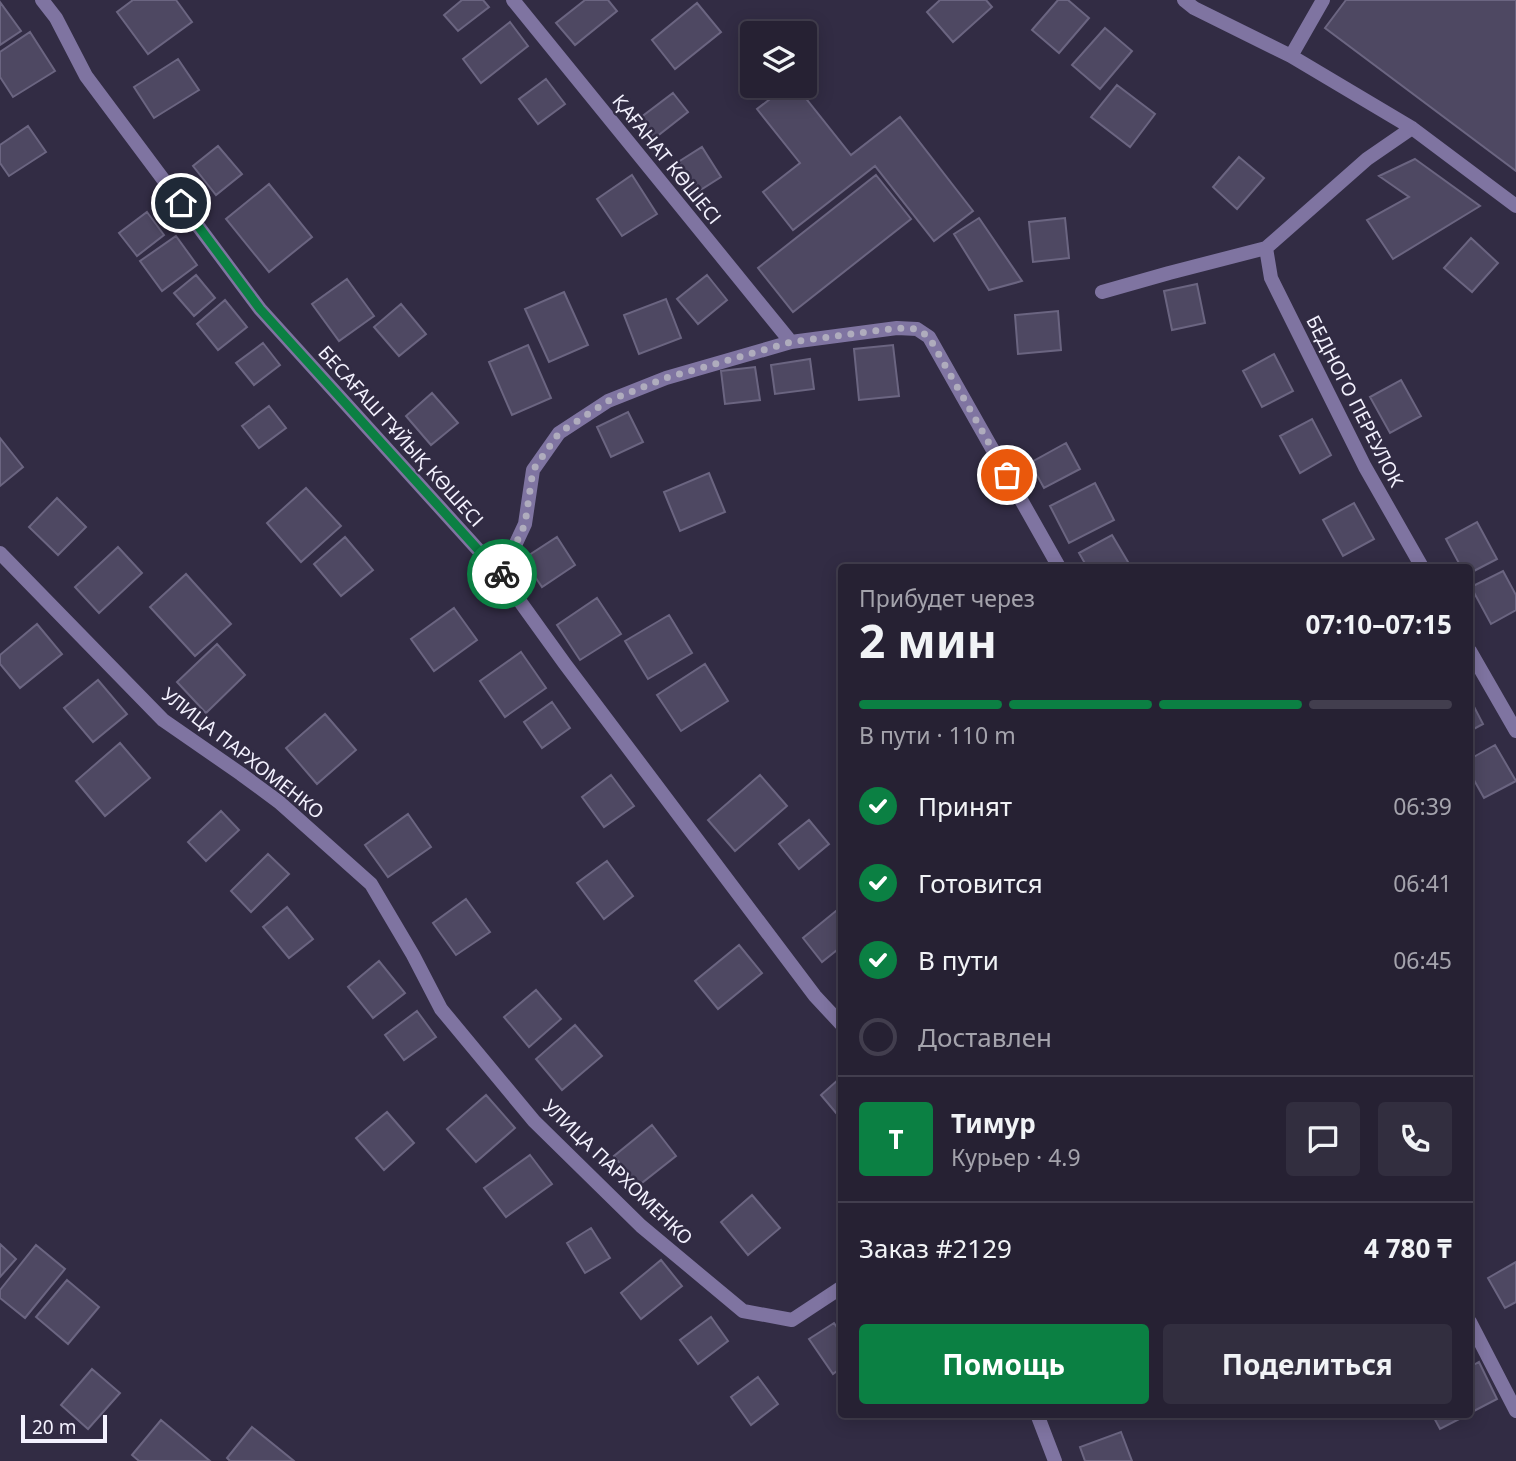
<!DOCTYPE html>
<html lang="ru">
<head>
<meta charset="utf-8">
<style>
  body { margin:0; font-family:"Noto Sans",sans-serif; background:#322e3f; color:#f1f3f6; height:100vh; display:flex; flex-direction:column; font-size:26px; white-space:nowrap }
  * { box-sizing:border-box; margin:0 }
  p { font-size:23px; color:#a4a3ac }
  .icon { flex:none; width:38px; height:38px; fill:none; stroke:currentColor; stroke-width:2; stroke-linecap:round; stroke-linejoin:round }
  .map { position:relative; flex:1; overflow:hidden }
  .side { position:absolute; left:838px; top:564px; width:635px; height:854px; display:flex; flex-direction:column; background:#262133; border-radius:7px; box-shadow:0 4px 18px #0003,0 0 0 2px #423e4e }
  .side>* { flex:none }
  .tools { position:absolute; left:740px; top:21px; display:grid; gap:14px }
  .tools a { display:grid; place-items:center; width:77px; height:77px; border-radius:7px; background:#262133; box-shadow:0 4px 18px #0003,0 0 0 2px #423e4e; font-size:35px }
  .scale { position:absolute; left:21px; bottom:18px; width:86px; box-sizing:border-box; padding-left:7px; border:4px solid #f3f1fe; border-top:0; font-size:19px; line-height:24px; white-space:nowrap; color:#f3f1fe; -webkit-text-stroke:5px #322c44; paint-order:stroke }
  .pin { position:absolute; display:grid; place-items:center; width:60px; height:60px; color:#fff; margin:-30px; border:4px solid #fff; border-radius:50%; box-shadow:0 2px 7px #0007 }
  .courier { position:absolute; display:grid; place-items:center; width:70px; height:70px; margin:-35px; border:5px solid #0b8043; border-radius:50%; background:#fff; color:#222; box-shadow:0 2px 9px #0007 }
  .summary em { font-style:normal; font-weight:700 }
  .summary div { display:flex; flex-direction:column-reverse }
  .summary { display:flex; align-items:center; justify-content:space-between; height:119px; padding:0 21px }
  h1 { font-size:46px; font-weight:700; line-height:52px }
  .bar { display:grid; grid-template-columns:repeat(4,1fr); gap:10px 7px; align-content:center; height:84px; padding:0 21px }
  .bar i { height:9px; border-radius:5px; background:#423e4e }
  .bar .selected { background:#0b8043 }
  .bar p { grid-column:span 4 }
  .line { display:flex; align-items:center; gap:18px; padding:0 21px; border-top:2px solid #423e4e }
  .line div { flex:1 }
  .round { display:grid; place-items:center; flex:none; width:74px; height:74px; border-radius:7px; background:#322e3f }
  ol { padding:0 21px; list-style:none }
  li { display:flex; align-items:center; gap:21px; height:77px }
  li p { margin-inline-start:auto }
  li .icon { padding:7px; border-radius:50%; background:#0b8043; color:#fff; stroke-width:4 }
  li:last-child { color:#a4a3ac }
  li i { width:38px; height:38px; border:4px solid #423e4e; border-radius:50% }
  .primary-button { display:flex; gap:14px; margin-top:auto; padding:14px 21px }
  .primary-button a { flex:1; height:80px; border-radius:7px; background:#0b8043; color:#fff; font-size:28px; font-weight:700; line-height:80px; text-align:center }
  .primary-button a+a { background:#322e3f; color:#f1f3f6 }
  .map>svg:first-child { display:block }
  .building { fill:#4e4862; stroke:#6b6581; stroke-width:2 }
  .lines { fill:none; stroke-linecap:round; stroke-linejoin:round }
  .minor { stroke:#7f74a1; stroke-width:14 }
  .done { stroke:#afacbd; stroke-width:7; stroke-dasharray:0 12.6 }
  .route { stroke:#0b8043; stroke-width:9 }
  .labels { text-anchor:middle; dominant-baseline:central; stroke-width:5; stroke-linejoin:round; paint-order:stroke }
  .street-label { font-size:19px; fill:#f3f1fe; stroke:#322c44 }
</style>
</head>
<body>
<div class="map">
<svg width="1516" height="1461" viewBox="0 0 1516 1461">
  <rect width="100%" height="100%" fill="#322c44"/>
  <path class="building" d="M 133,0 L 176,0 L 192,22 L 148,54 L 117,12 Z
    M 462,0 L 483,0 L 489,7 L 458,31 L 444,15 Z
    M 585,0 L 608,0 L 617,11 L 575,45 L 556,23 Z
    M 940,0 L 986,0 L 992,7 L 953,42 L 927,12 Z
    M 1058,0 L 1068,0 L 1089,18 L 1059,53 L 1032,30 Z
    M 1346,0 L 1516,0 L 1516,171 L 1325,28 Z
    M 0,2 L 21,31 L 0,45 Z
    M 697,3 L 721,32 L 675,69 L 652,40 Z
    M 510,22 L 528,46 L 481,83 L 463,59 Z
    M 1105,28 L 1132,51 L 1100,89 L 1072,65 Z
    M 30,32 L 55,71 L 13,97 L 0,77 L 0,52 Z
    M 178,59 L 199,90 L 154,118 L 134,87 Z
    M 546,79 L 565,104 L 538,124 L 519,99 Z
    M 1117,85 L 1155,114 L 1130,147 L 1091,117 Z
    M 787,86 L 796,86 L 851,155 L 900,117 L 973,211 L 934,241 L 875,166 L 793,230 L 763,192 L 800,163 L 757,109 Z
    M 673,93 L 688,112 L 651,141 L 636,121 Z
    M 28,126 L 46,152 L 9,176 L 0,163 L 0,145 Z
    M 218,146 L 242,174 L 216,195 L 193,166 Z
    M 702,147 L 721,177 L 694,194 L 675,164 Z
    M 1239,157 L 1264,178 L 1237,209 L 1213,187 Z
    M 1415,159 L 1480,206 L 1393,259 L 1367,220 L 1409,197 L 1379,176 Z
    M 632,175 L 657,214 L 622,236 L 597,199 Z
    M 876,175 L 911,219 L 793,312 L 758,268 Z
    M 269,184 L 312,237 L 269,272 L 226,219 Z
    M 147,212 L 164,235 L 137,256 L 119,233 Z
    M 979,218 L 1022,281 L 989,290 L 954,234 Z
    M 1065,218 L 1069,258 L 1033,262 L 1029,222 Z
    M 176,236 L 197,265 L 162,291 L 140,261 Z
    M 1471,238 L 1498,263 L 1472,292 L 1444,268 Z
    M 196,275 L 215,298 L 194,316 L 174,293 Z
    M 707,275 L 727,300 L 698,324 L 677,299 Z
    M 347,279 L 374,316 L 339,341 L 312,304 Z
    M 1197,284 L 1205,323 L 1172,330 L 1164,291 Z
    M 564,292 L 588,345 L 549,362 L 525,309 Z
    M 666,299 L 681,338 L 639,354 L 624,315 Z
    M 225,300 L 247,327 L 218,350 L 197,324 Z
    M 401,304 L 426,334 L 399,356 L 374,327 Z
    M 1058,311 L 1061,350 L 1018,354 L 1015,315 Z
    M 263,343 L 280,365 L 254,385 L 236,363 Z
    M 528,345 L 551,398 L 512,415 L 489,362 Z
    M 893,345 L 899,396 L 859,400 L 854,349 Z
    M 1274,354 L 1293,391 L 1262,407 L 1243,371 Z
    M 810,359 L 814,389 L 775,394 L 771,365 Z
    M 755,367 L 760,400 L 725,404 L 721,371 Z
    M 1401,380 L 1421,416 L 1390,433 L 1370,397 Z
    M 432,393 L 458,423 L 431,445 L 406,416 Z
    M 269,406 L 286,428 L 259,448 L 242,426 Z
    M 628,412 L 643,442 L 611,457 L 597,427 Z
    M 1312,419 L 1331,455 L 1300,473 L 1280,436 Z
    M 0,438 L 23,467 L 0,486 Z
    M 1066,443 L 1080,469 L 1044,488 L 1030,463 Z
    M 709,473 L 725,512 L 680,531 L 664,492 Z
    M 1095,483 L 1114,520 L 1069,543 L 1050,506 Z
    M 306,488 L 341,526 L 301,562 L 267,523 Z
    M 57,498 L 86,527 L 58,555 L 29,527 Z
    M 1354,503 L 1374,539 L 1343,556 L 1323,520 Z
    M 1477,522 L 1497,559 L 1470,573 L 1470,567 L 1461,567 L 1446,539 Z
    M 1112,535 L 1131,567 L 1087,567 L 1079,553 Z
    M 345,537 L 373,570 L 341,596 L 314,564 Z
    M 557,537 L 575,565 L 542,587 L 523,559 Z
    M 118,547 L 142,573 L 99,613 L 75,587 Z
    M 1503,571 L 1516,595 L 1516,610 L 1491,624 L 1471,587 Z
    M 186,574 L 231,624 L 195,656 L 150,607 Z
    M 597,598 L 621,634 L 580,660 L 557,625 Z
    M 454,608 L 477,640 L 434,671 L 411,639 Z
    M 669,615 L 692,653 L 648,679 L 625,641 Z
    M 37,624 L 62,654 L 20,688 L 0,664 L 0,655 Z
    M 217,644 L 245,675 L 206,713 L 177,682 Z
    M 521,652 L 546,688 L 505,717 L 480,681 Z
    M 705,664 L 728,701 L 681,731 L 657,695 Z
    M 98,680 L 127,714 L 93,742 L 64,708 Z
    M 1470,699 L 1483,724 L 1470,731 Z
    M 552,702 L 570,728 L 542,748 L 524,722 Z
    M 325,714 L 356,750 L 317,784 L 286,748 Z
    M 120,743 L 150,778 L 105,816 L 76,781 Z
    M 1495,745 L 1516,781 L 1484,798 L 1470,773 L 1470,759 Z
    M 611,775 L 634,806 L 604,827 L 582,797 Z
    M 760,775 L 787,806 L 735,851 L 708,820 Z
    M 221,811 L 239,830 L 206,861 L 188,842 Z
    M 408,814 L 431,847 L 388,877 L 365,845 Z
    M 809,820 L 829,844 L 799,869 L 779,844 Z
    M 268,854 L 289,874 L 251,912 L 231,891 Z
    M 607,861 L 633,896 L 604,919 L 577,883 Z
    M 466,899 L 490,932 L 456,955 L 433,923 Z
    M 842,906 L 842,946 L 822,962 L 803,938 Z
    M 287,907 L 313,939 L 289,958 L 263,927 Z
    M 739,945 L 762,973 L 718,1009 L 695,981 Z
    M 379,961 L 405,993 L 373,1018 L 348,987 Z
    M 536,990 L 561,1019 L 529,1047 L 504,1017 Z
    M 417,1011 L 436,1037 L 404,1060 L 385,1035 Z
    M 575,1025 L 602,1056 L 562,1090 L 536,1059 Z
    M 839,1079 L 842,1083 L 842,1120 L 821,1095 Z
    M 486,1095 L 515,1128 L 476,1162 L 447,1129 Z
    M 387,1112 L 414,1143 L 384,1170 L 356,1138 Z
    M 652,1125 L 676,1156 L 638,1186 L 614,1156 Z
    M 530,1155 L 552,1184 L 506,1217 L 484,1188 Z
    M 752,1195 L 780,1228 L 748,1255 L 721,1222 Z
    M 591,1228 L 610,1258 L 585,1273 L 567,1243 Z
    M 0,1244 L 16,1259 L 0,1277 Z
    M 36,1245 L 65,1269 L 25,1318 L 0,1298 L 0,1290 Z
    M 661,1260 L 682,1286 L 641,1319 L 621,1293 Z
    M 1516,1262 L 1516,1302 L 1505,1308 L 1488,1278 Z
    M 67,1280 L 99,1307 L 68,1344 L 36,1317 Z
    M 711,1317 L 728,1341 L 698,1364 L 680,1340 Z
    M 834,1323 L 842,1335 L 842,1367 L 833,1374 L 809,1339 Z
    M 1479,1362 L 1497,1399 L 1470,1413 L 1470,1367 Z
    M 92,1369 L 120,1393 L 88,1429 L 61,1405 Z
    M 758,1377 L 778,1404 L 751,1425 L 731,1397 Z
    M 1432,1414 L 1469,1414 L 1440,1429 Z
    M 161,1420 L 210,1461 L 139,1461 L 132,1455 Z
    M 252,1427 L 294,1461 L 230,1461 L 227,1458 Z
    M 1121,1432 L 1132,1461 L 1085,1461 L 1080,1447 Z"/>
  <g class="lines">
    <path class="minor" d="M 42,0 L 56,18 L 86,76 L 260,309 L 501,575 L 565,664 L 815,996 L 842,1025
      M 513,0 L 791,342
      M 1184,0 L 1194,8 L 1291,56 L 1412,128 L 1516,206
      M 1291,56 L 1323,0
      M 1266,248 L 1271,278 L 1365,467 L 1422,567
      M 1102,292 L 1169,273 L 1266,248 L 1367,159 L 1412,128
      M 0,553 L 163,720 L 241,774 L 279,802 L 371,884 L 413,955 L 441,1009 L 534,1121 L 641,1226 L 743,1311 L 792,1320 L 842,1287
      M 501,575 L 525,524 L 533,470 L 559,433 L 608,401 L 666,378 L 791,342 L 897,328 L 917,329 L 929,337 L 1059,567
      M 1470,651 L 1516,731
      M 1470,1322 L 1516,1411
      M 1037,1414 L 1055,1461"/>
  </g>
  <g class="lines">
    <path class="done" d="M 502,574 L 525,524 L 533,470 L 559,433 L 608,401 L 666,378 L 791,342 L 897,328 L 917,329 L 929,337 L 1007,475"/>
    <path class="route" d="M 181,203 L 260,309 L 501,575 L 502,574"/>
  </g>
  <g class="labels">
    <g class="street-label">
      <text transform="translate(667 159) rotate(51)">ҚАҒАНАТ КӨШЕСІ</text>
      <text transform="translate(1355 401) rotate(63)">БЕДНОГО ПЕРЕУЛОК</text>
      <text transform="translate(401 436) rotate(48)">БЕСАҒАШ ТҰЙЫҚ КӨШЕСІ</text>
      <text transform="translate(243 753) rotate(38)">УЛИЦА ПАРХОМЕНКО</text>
      <text transform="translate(618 1172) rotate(44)">УЛИЦА ПАРХОМЕНКО</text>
    </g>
  </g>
</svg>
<div class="tools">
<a><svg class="icon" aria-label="layers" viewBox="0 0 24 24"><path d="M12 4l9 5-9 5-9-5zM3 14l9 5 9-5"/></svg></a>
</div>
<div class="scale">20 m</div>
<div class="pin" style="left:1007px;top:475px;background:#ea580c"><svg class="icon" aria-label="bag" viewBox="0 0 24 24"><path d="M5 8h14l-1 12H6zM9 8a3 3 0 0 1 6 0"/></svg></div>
<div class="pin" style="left:181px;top:203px;background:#1f2937"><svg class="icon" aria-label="home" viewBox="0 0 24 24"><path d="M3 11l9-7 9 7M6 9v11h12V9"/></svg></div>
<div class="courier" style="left:502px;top:574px"><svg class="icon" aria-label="bike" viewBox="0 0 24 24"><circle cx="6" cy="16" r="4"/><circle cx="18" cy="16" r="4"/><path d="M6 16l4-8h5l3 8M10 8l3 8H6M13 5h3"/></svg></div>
<section class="side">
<div class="summary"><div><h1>2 мин</h1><p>Прибудет через</p></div><em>07:10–07:15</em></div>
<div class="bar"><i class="selected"></i><i class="selected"></i><i class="selected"></i><i></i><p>В пути · 110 m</p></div>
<ol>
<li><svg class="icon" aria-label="check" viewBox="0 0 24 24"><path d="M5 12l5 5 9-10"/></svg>Принят<p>06:39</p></li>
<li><svg class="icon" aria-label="check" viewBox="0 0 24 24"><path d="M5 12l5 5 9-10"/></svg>Готовится<p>06:41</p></li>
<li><svg class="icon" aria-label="check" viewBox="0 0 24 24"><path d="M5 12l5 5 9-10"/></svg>В пути<p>06:45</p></li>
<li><i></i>Доставлен</li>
</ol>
<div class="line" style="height:126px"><b class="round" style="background:#0b8043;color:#fff">Т</b><div><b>Тимур</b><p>Курьер · 4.9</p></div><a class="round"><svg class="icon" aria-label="chat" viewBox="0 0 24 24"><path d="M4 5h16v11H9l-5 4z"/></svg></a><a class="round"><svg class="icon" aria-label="phone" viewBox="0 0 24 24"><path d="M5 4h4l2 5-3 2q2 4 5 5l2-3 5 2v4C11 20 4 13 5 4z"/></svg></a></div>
<div class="line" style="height:91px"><div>Заказ #2129</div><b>4 780 ₸</b></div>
<div class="primary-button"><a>Помощь</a><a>Поделиться</a></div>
</section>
</div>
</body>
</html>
